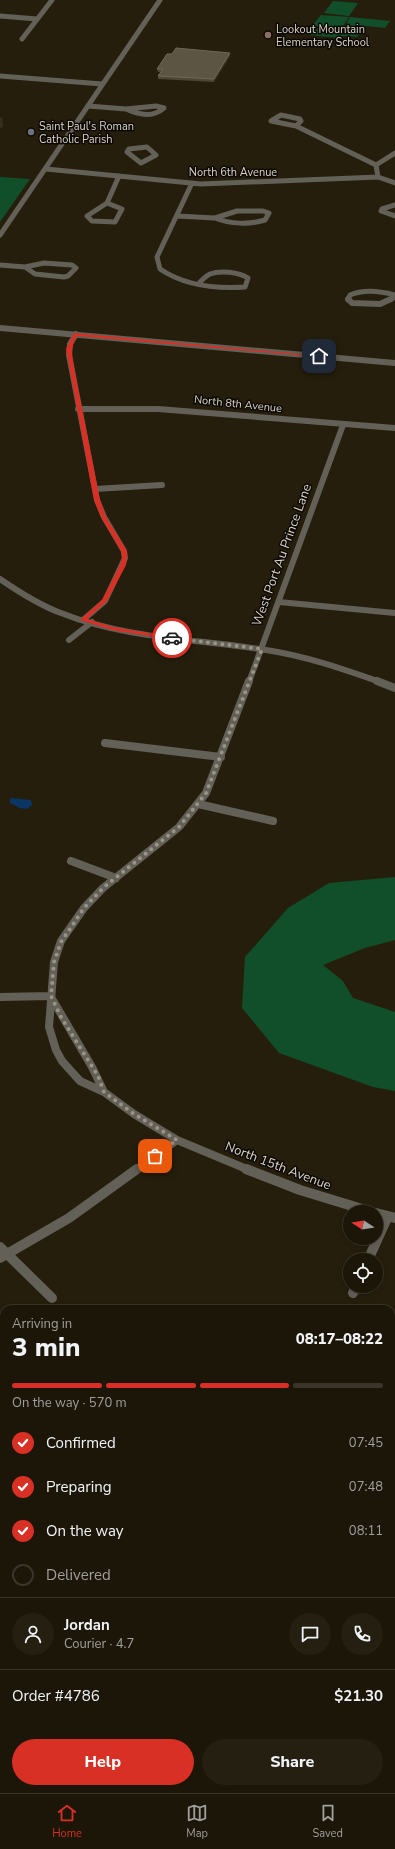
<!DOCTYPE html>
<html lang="en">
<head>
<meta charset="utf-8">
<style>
  body { margin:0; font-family:"Nunito Sans",sans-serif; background:#251f12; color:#f1f3f6; height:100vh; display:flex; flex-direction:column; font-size:15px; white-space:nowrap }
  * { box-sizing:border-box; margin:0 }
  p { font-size:13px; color:#a09f9c }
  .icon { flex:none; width:22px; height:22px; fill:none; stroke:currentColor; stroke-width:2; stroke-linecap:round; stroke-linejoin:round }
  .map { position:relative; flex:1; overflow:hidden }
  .sheet { position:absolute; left:0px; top:1305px; width:395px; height:488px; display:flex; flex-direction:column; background:#1c1609; border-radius:12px 12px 0 0; box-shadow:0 2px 6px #0003,0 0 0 1px #3a352a }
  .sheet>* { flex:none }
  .needle { width:26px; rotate:282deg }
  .controls { position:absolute; left:343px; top:1205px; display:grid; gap:8px }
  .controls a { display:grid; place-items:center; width:40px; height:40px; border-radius:50%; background:#1c1609; box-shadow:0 2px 6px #0003,0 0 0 1px #3a352a; font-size:20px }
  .pin { position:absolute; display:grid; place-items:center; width:34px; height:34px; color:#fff; margin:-17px; border-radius:8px; box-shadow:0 2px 6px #0006 }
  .courier { position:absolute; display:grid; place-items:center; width:40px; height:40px; margin:-20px; border:3px solid #d93025; border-radius:50%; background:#fff; color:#222; box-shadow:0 1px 5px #0007 }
  .overview em { font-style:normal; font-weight:800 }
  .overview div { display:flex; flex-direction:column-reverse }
  .overview { display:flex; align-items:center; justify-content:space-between; height:68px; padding:0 12px }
  h1 { font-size:26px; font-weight:800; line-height:30px }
  .bar { display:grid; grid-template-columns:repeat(4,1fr); gap:6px 4px; align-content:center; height:48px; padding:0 12px }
  .bar i { height:5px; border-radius:3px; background:#3a352a }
  .bar .current { background:#d93025 }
  .bar p { grid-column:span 4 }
  .line { display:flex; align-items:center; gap:10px; padding:0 12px; border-top:1px solid #3a352a }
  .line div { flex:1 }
  .round { display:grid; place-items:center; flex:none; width:42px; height:42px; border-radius:21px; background:#251f12 }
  ol { padding:0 12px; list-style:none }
  li { display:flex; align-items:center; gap:12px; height:44px }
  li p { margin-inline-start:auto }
  li .icon { padding:4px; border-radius:50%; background:#d93025; color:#fff; stroke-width:4 }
  li:last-child { color:#a09f9c }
  li i { width:22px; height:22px; border:2px solid #3a352a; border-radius:50% }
  .action { display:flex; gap:8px; margin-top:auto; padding:8px 12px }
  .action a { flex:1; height:46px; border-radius:24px; background:#d93025; color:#fff; font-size:16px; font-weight:800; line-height:46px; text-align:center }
  .action a+a { background:#251f12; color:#f1f3f6 }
  .dock { display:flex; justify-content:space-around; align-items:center; height:56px; border-top:1px solid #3a352a; background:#1c1609; font-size:11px; color:#a09f9c }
  .dock a { display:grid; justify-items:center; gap:2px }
  .dock .current { color:#d93025 }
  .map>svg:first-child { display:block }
  .green { fill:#104f2a }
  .water { fill:#0a3663 }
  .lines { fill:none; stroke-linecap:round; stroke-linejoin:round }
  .minor-far3 { stroke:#636057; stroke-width:5 }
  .minor-far2 { stroke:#636057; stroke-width:6 }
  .minor-far1 { stroke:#636057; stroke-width:8 }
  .minor { stroke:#636057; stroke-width:10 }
  .tertiary-far2 { stroke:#636057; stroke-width:5 }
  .tertiary-far1 { stroke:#636057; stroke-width:6 }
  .tertiary { stroke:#636057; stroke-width:8 }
  .wall { fill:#4d4633 }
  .shaded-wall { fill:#372f1d }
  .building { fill:#5c5543; stroke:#706958 }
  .route { fill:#d93025 }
  .done { stroke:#9a9486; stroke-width:4; stroke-dasharray:0 7.2 }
  .education-dot { fill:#8d6e63; stroke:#0c0803; stroke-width:1.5 }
  .worship-dot { fill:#6b7280; stroke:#0c0803; stroke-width:1.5 }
  .labels { text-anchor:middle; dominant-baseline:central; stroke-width:3; stroke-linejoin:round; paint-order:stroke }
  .far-poi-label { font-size:11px; fill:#d8d3c8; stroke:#0c0803; text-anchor:start }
  .far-street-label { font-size:11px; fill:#d8d3c8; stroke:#0c0803 }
  .street-label { font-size:13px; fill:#d8d3c8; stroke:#0c0803 }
</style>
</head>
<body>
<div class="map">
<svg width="395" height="1793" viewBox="0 0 395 1793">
  <rect width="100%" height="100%" fill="#261e0c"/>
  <path class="green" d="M 333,1 L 358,3 L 349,16 L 324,13 Z
    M 321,15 L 349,17 L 341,29 L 312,26 Z
    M 350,17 L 390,21 L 385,28 L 365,26 L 362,30 L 343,28 L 345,25 L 348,24 L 346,24 Z
    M 314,29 L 360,34 L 357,37 L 341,36 L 339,38 L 309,35 Z
    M 0,177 L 30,179 L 0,222 Z
    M 395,877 L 395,940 L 365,948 L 323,965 L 343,981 L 353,998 L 395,1012 L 395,1091 L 373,1087 L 279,1053 L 242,1008 L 245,957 L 288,908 L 329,883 Z"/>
  <path class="water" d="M 10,798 L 31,800 L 32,805 L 27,809 L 20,808 L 10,803 Z"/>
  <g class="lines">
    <path class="minor-far3" d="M 0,16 L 37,19
      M 22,39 L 52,0
      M 0,76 L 102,84
      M 88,106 L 126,109
      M 156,106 L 164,108 C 153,118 139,115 126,109 Z
      M 281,115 L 300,119 L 301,121 L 296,126 L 271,121 Z
      M 296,126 L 376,165 L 378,177
      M 147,147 L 156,155 L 141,163 L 127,152 L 129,149 Z
      M 376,165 L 395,153
      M 46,169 L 201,184 L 378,177 L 395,183
      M 192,183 L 157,257 L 160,269 C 185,286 215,289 245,287 L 248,278 C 239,272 220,270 210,274 C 206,276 203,279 200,282 L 201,285
      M 107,203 L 122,209 L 115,222 L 92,221 L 87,216 Z
      M 107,203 L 119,176
      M 395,205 L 382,209 L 381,211 L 395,216
      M 237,211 L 263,211 L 269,213 L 265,220 C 249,225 230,224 215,218 Z
      M 177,216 L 215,218
      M 44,263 L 72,265 L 76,268 L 68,276 L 64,277 L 35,274 L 25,267 Z
      M 0,265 L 25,267
      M 348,300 L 350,295 C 364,289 380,291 395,295
      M 389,300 L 395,297"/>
    <path class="minor-far2" d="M 348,299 L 352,303 L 380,304 L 391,299
      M 0,328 L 395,363
      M 76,334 L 70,344 L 69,355 L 97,500 L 104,517 L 124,551 L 125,558 L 105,601 L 83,620
      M 78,409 L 158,409 L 395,428
      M 95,489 L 162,485
      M 279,602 L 395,613
      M 69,640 L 92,622
      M 249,682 L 343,425"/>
    <path class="minor-far1" d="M 105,743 L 221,757
      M 198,804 L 273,821
      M 71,861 L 116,878
      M 0,997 L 51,996
      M 51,997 L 92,1067 L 104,1092
      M 136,1170 L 177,1140
      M 249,1170 L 177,1140 L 134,1114 L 104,1092 L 80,1081 L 62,1061 L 56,1050 L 49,1027 L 54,962 L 61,941 L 84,908 L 103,888 L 179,827 L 206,793 L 249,681"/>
    <path class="minor" d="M 246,1169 L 300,1190 L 372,1212
      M 376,1213 L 395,1218
      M 0,1247 L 52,1298
      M 0,1258 L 69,1218 L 137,1169
      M 368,1260 L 388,1216
      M 353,1293 L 356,1286
      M 0,1764 L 4,1765
      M 141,1789 L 163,1793"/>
    <path class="tertiary-far2" d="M 0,235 L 160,0"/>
    <path class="tertiary-far1" d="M 0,579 C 19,592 39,605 61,613 C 126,639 198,639 266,650 C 306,656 343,669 380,682"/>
    <path class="tertiary" d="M 377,681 L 395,688"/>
  </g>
  <path class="wall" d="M 230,53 L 230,56 L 214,82 L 158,79 L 158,76 L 161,72 L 158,72 L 157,69 L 172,54 Z"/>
  <path class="shaded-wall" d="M 230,53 L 230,56 L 214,82 L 214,79 Z
    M 2,117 L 3,127 L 0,128 L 0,118 Z"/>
  <path class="building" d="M 176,48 L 230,53 L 214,79 L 158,76 L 163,69 L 157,69 L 167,54 L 172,54 Z"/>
  <path class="route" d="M 74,333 L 321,356 L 319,357 L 77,336 C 70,347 72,355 74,368 L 100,500 L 106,517 L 127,551 L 127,558 L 126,565 L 107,601 L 87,619 L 113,627 L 172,637 L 174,637 L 174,640 L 112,630 L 80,620 L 102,600 L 120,565 L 122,558 L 121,551 L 101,517 L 94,500 L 66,349 Z"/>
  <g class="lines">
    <path class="done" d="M 155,1156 L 177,1140 L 134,1114 L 104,1092 L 98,1076 L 61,1017 L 51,996 L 54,962 L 61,942 L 84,908 L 103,888 L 179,827 L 206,793 L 262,649 L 172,638"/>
  </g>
  <circle class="education-dot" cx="268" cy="35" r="4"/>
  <circle class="worship-dot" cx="31" cy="132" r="4"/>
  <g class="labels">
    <g class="far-poi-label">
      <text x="276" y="29">Lookout Mountain<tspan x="276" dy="13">Elementary School</tspan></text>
      <text x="39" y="126">Saint Paul's Roman<tspan x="39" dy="13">Catholic Parish</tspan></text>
    </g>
    <g class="far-street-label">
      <text x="233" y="172">North 6th Avenue</text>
      <text transform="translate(238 404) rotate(6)">North 8th Avenue</text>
    </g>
    <g class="street-label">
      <text transform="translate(282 555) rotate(-70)">West Port Au Prince Lane</text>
      <text transform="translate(278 1166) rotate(21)">North 15th Avenue</text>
    </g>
  </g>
</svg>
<div class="controls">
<a><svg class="needle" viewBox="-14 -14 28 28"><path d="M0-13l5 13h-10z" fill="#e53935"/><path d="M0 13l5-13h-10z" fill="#a09f9c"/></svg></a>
<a><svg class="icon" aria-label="locate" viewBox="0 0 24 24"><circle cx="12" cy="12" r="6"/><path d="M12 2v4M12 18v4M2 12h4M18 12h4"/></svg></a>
</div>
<div class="pin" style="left:155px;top:1156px;background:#ea580c"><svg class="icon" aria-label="bag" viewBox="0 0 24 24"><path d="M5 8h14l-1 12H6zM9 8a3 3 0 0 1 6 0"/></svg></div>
<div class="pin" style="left:319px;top:356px;background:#1f2937"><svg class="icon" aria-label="home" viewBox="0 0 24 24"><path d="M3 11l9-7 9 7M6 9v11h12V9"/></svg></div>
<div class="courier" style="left:172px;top:638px"><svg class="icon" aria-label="car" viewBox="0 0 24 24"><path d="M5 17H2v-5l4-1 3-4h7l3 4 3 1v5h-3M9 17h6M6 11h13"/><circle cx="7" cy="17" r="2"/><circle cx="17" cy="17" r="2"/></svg></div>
<section class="sheet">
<div class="overview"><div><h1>3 min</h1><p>Arriving in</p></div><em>08:17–08:22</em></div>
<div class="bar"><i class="current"></i><i class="current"></i><i class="current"></i><i></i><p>On the way · 570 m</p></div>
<ol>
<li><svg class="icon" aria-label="check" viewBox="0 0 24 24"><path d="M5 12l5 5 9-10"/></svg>Confirmed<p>07:45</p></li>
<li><svg class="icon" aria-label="check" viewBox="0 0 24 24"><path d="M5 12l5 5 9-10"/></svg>Preparing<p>07:48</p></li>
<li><svg class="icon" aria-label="check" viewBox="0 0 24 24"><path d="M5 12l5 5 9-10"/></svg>On the way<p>08:11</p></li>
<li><i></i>Delivered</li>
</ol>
<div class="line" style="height:72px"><a class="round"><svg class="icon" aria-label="person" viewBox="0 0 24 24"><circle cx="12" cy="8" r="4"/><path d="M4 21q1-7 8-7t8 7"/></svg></a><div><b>Jordan</b><p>Courier · 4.7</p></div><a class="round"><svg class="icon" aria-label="chat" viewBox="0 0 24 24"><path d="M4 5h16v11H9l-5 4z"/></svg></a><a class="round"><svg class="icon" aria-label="phone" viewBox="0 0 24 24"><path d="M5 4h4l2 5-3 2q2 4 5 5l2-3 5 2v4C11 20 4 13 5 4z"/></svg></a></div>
<div class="line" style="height:52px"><div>Order #4786</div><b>$21.30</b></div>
<div class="action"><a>Help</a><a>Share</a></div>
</section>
</div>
<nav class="dock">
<a class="current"><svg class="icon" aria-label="home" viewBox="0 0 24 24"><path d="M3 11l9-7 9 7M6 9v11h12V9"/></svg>Home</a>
<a><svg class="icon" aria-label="map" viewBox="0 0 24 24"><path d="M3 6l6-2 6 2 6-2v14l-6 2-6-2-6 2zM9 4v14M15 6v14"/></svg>Map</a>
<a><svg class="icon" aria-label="saved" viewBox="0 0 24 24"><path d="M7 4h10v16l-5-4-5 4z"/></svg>Saved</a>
</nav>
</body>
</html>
